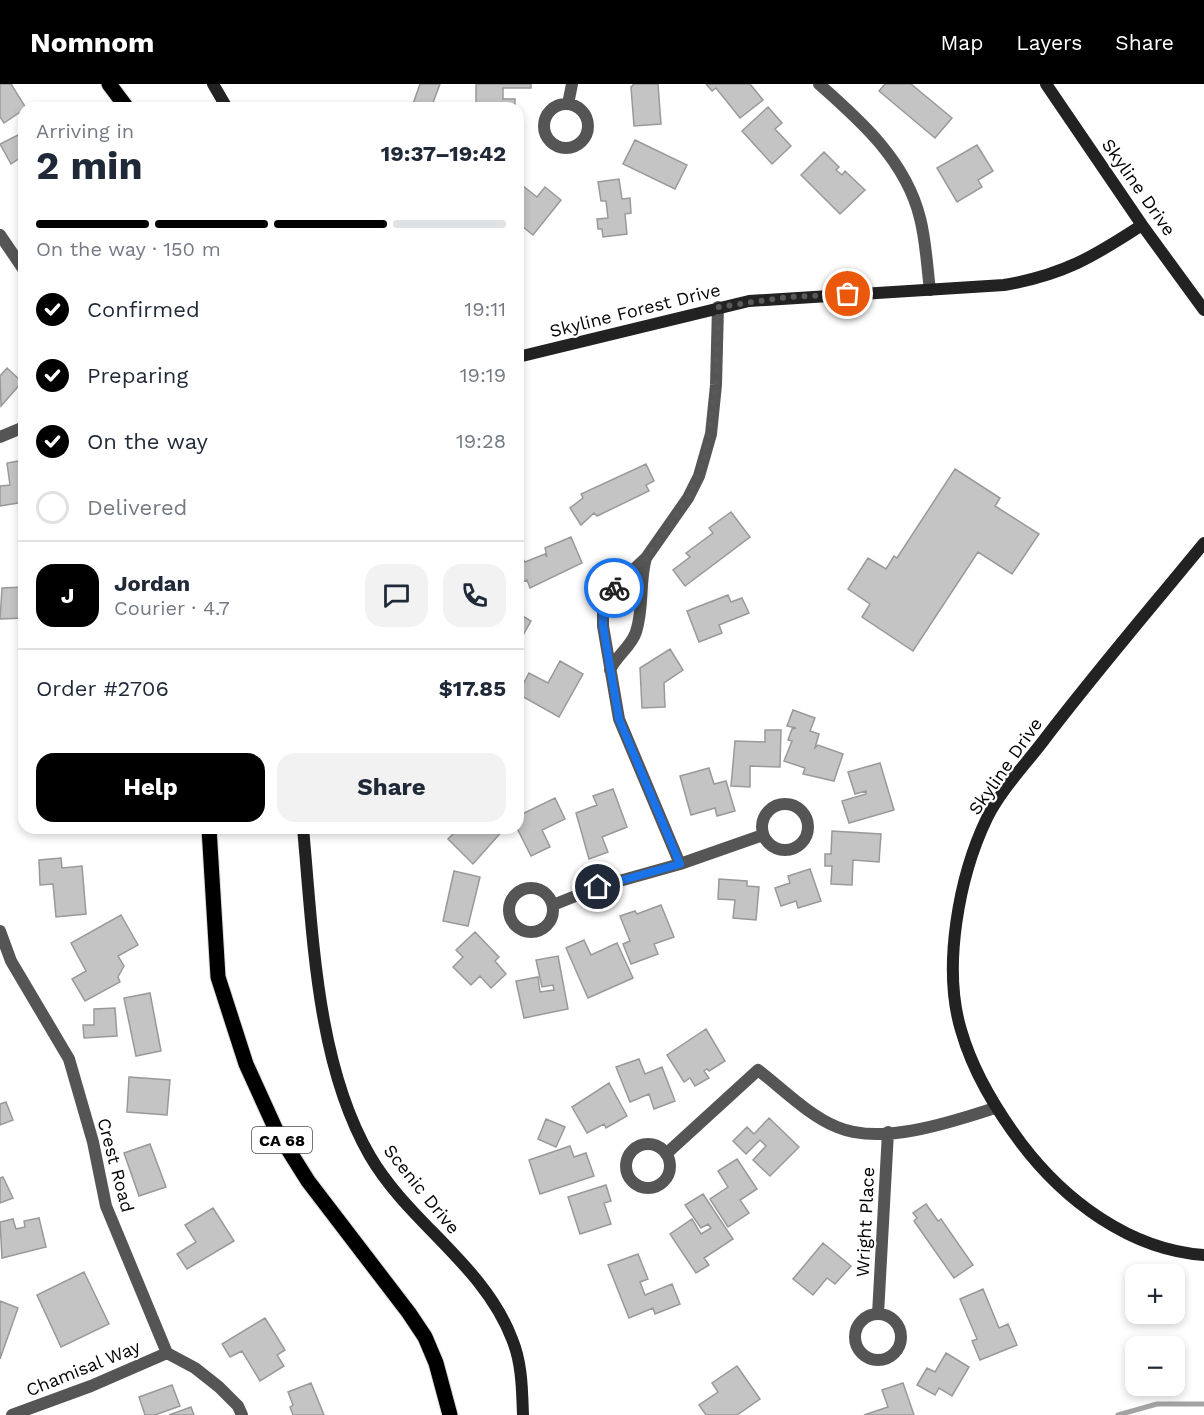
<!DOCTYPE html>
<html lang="en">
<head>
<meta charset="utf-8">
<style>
  body { margin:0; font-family:"Work Sans",sans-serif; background:#f2f2f3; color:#1f2937; height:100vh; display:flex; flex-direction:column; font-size:22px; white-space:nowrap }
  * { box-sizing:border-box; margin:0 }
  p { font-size:20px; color:#747a83 }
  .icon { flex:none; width:33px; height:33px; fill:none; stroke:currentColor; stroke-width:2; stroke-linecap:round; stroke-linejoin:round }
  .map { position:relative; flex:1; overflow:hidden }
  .details { position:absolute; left:18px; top:18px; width:506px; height:732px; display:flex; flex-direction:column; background:#fff; border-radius:18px; box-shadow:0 3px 9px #0003 }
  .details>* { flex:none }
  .tools { position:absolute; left:1125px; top:1180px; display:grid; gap:12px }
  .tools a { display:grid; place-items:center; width:60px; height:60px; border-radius:12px; background:#fff; box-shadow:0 3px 9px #0003; font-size:30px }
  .pin { position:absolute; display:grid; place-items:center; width:51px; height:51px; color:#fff; margin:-26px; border:3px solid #fff; border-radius:50%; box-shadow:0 2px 6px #0007 }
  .courier { position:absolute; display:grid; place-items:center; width:60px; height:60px; margin:-30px; border:4px solid #1a73e8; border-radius:50%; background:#fff; color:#222; box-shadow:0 2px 8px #0007 }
  .headline em { font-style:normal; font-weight:700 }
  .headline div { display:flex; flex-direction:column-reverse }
  .headline { display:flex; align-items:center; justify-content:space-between; height:102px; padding:0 18px }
  h1 { font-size:39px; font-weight:700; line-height:45px }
  .bar { display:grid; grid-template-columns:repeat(4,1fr); gap:9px 6px; align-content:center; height:72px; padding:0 18px }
  .bar i { height:8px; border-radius:4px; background:#e0e1e3 }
  .bar .selected { background:#000 }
  .bar p { grid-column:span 4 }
  .line { display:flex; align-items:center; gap:15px; padding:0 18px; border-top:2px solid #e0e1e3 }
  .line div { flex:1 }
  .round { display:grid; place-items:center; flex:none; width:63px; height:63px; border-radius:18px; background:#f2f2f3 }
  ol { padding:0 18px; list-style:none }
  li { display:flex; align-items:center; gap:18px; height:66px }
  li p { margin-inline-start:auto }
  li .icon { padding:6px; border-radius:50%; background:#000; color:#fff; stroke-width:4 }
  li:last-child { color:#747a83 }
  li i { width:33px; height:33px; border:3px solid #e0e1e3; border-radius:50% }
  .cta { display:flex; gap:12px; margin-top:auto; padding:12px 18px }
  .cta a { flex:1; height:69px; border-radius:18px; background:#000; color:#fff; font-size:24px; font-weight:700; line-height:69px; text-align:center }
  .cta a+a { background:#f2f2f3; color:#1f2937 }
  header { display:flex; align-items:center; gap:36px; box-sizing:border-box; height:84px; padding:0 30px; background:#000; color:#fff }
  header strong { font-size:28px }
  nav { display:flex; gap:33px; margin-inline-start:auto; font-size:21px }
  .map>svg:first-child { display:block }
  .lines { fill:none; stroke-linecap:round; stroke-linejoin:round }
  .stream { stroke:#a3a3a3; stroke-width:5 }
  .building { fill:#c4c4c4; stroke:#999; stroke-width:1.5 }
  .primary-casing { stroke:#dbdbdb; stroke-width:17 }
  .street { stroke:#555; stroke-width:12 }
  .secondary { stroke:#222; stroke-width:12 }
  .primary { stroke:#000; stroke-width:15 }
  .done { stroke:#595959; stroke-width:6; stroke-dasharray:0 10.8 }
  .route { stroke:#1a73e8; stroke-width:8 }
  .labels { text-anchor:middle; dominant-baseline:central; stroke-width:4.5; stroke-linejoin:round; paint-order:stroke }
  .shield { fill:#fff; stroke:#4c4c4c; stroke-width:1.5 }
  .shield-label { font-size:16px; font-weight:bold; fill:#000 }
  .street-label { font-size:18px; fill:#000; stroke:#fff }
</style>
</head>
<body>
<header>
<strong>Nomnom</strong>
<nav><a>Map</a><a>Layers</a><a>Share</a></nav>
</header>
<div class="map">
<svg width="1204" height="1331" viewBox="0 0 1204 1331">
  <rect width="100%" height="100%" fill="#fff"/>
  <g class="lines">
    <path class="stream" d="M 1118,1331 L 1157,1320 L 1204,1320"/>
  </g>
  <path class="building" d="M 0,0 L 11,0 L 26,24 L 4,39 L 0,33 Z
    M 420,0 L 440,0 L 431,24 L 413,20 Z
    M 476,0 L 531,0 L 531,4 L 503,4 L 503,15 L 515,15 L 515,24 L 476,24 Z
    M 634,0 L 658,0 L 661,40 L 634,42 L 631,3 Z
    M 706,0 L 750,0 L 763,16 L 740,34 L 716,4 L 712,7 Z
    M 885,0 L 911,0 L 952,34 L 935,54 L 879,7 Z
    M 768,23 L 782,39 L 775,45 L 791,62 L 772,80 L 742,47 Z
    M 24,48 L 24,71 L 11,80 L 0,60 Z
    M 635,56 L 687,81 L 675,105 L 623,80 Z
    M 977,61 L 993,87 L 978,96 L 982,103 L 957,118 L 937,84 Z
    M 824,68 L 839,83 L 836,86 L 842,91 L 845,87 L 865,106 L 840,130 L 801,91 Z
    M 619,95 L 622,115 L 630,114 L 631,129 L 625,130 L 627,150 L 603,153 L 602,145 L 598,145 L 597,135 L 608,134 L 606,117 L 601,117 L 598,98 Z
    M 518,98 L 537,113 L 545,103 L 561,116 L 533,151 L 518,139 Z
    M 7,284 L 22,298 L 1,322 L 0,292 Z
    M 24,376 L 24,418 L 0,422 L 0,402 L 10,401 L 7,379 Z
    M 646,380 L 654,397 L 646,401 L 649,407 L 597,432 L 594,429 L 581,441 L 570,424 L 583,414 L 581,410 Z
    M 955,385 L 1000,414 L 995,422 L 1039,450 L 1012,490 L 978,468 L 913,567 L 862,533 L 870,520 L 848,505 L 868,474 L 886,485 L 894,472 L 897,474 Z
    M 731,428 L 750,453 L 685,502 L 673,486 L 690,473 L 686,469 L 713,449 L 709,444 Z
    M 571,453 L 582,479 L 530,504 L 527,496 L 518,500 L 518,478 L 523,475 L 525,478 L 545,470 L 547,473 L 545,464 Z
    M 24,503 L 24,534 L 0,535 L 2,504 Z
    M 728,511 L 731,518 L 742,514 L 749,529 L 719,541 L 722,549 L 699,558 L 687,527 Z
    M 518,529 L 531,537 L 518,560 Z
    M 670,565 L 683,586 L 664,599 L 665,623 L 642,624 L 640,584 Z
    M 560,577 L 583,590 L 559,633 L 518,610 L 529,589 L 548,599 Z
    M 793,626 L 815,634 L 810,647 L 819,650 L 815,664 L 818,661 L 843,670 L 834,697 L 803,690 L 805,684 L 784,677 L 792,657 L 788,656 L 792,645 L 796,644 L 787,642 Z
    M 765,646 L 781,646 L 780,683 L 750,682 L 750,703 L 731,702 L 735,657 L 765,658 Z
    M 880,679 L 894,726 L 849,739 L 842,717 L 866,710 L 866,707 L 855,710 L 848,688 Z
    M 709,684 L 714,700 L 726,697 L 735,727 L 717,732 L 715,724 L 691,731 L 680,692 Z
    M 613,705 L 627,743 L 602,753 L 608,768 L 589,775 L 576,729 L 597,721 L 593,712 Z
    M 555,714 L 565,735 L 542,746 L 550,763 L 531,772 L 517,744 L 518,732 Z
    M 459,744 L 467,748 L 469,744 L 505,744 L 473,780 L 448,755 Z
    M 832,747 L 881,750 L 879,778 L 853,776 L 852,801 L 831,800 L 832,782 L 825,782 L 825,770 L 831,770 Z
    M 61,774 L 62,784 L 82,782 L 86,830 L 56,833 L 53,800 L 40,801 L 39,776 Z
    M 810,785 L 821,817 L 798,824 L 796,817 L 781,822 L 775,804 L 790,799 L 788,792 Z
    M 454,787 L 480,793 L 468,842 L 443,837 Z
    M 719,795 L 747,797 L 747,802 L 759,803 L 756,836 L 733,834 L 735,816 L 718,815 Z
    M 661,821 L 674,853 L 654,860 L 658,870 L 631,880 L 623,860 L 630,857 L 620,832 L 635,827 L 637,830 Z
    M 121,831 L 138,861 L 118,872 L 124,882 L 118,893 L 120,898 L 85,917 L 72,895 L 86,887 L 71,859 Z
    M 475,848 L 499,873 L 495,877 L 506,890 L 491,904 L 480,892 L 471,901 L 453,883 L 463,873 L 456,866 Z
    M 584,856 L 591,871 L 617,859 L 633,894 L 588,914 L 566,864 Z
    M 558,872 L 568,925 L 524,934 L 516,897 L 538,893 L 540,908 L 554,906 L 553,901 L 542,903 L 536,876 Z
    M 150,909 L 161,967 L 136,972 L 124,914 Z
    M 115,924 L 117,952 L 84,954 L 83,941 L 94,941 L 94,925 Z
    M 706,945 L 725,977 L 709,987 L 707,985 L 704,987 L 709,994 L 695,1002 L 690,994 L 684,998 L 667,971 Z
    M 639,975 L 645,990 L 662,983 L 675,1017 L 654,1025 L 649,1010 L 630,1018 L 616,983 Z
    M 129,993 L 170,996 L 167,1031 L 127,1028 Z
    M 609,999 L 627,1032 L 606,1044 L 604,1040 L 587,1049 L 572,1023 Z
    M 6,1018 L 13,1036 L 0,1041 L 0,1020 Z
    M 769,1034 L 799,1063 L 770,1092 L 753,1076 L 766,1062 L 760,1056 L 746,1070 L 733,1057 L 747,1043 L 754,1050 Z
    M 546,1035 L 565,1043 L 556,1063 L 538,1055 Z
    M 150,1060 L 166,1103 L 139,1112 L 124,1069 Z
    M 570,1062 L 574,1073 L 586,1069 L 594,1092 L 540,1110 L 529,1076 Z
    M 737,1075 L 757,1105 L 740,1116 L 749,1129 L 728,1143 L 710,1115 L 728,1103 L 718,1087 Z
    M 3,1093 L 13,1114 L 0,1119 L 0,1094 Z
    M 606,1101 L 611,1117 L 604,1119 L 611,1140 L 580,1150 L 568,1113 Z
    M 703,1110 L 733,1155 L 704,1174 L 709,1181 L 696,1189 L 670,1150 L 692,1135 L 701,1150 L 711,1144 L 708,1140 L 701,1144 L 685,1121 Z
    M 926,1120 L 938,1137 L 941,1135 L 973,1181 L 954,1194 L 914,1137 L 917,1134 L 913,1129 Z
    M 213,1124 L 234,1157 L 187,1185 L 177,1170 L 196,1158 L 185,1141 Z
    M 39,1134 L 46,1163 L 2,1174 L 0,1138 L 13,1135 L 16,1145 L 25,1143 L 24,1137 Z
    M 823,1159 L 851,1182 L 835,1200 L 827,1194 L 813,1211 L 793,1195 Z
    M 638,1170 L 648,1195 L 640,1198 L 645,1211 L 672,1200 L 680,1220 L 655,1230 L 653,1224 L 629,1234 L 608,1181 Z
    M 84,1188 L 109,1240 L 61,1263 L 37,1211 Z
    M 983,1205 L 999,1244 L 1008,1240 L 1017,1261 L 980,1276 L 972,1257 L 977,1255 L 960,1215 Z
    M 0,1217 L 18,1224 L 0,1275 Z
    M 265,1234 L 285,1266 L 277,1271 L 284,1282 L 260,1297 L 242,1267 L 230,1273 L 222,1260 Z
    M 946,1269 L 969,1283 L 952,1312 L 939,1304 L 935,1311 L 917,1301 L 927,1284 L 935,1288 Z
    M 737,1282 L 760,1315 L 737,1331 L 706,1331 L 699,1321 L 718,1308 L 712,1299 Z
    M 311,1299 L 324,1331 L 293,1331 L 290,1323 L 293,1321 L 288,1308 Z
    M 903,1299 L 914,1331 L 864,1331 L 888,1323 L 882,1306 Z
    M 172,1301 L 180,1322 L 155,1331 L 145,1331 L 139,1313 Z
    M 191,1323 L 194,1331 L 169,1331 Z"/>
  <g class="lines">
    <g class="primary-casing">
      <path id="primary" d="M 109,0 L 127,24
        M 209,744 L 218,893 L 246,980 L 276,1046 L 308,1097 L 409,1229 L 425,1253 L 436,1279 L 450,1331"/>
    </g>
    <path class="street" d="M 819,0 C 861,37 906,77 920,134 C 926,157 927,183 930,206
      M 568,20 L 572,0
      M544 42a22 22 0 1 1 44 0a22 22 0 1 1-44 0Z
      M 0,151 L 24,186
      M 0,353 L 24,343
      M 610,586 C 616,572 631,563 636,548 C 644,524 639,499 646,474
      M762 743a23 23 0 1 1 46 0a23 23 0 1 1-46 0Z
      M 680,780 L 619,635 L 603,542 L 603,524 L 614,504 L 646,474 L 688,414 L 699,392 L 711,350 L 716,301 L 718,223
      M509 826a22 22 0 1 1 44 0a22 22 0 1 1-44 0Z
      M 553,821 L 598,803 L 680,780 L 763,751
      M 0,847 L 11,877 L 69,975 L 93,1058 L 106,1122 L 167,1269 L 195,1284 L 219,1303 L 238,1322 L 242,1331
      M626 1082a22 22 0 1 1 44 0a22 22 0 1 1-44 0Z
      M 666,1070 L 758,986 C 783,1005 808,1031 837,1043 C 881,1062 952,1038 995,1024
      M855 1253a23 23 0 1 1 46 0a23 23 0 1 1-46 0Z
      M 878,1230 L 888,1048
      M 12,1331 L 91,1302 L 167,1269"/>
    <path class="secondary" d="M 213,0 L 227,24
      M 1046,0 L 1142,141 L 1204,226
      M 518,273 L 749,217 L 1004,201 C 1063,191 1093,173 1142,141
      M 1204,459 C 1150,525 1095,589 1044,656 C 1025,681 1001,706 987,734 C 959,792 942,883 961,946 C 973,988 995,1024 1021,1059 C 1064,1116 1130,1166 1204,1171
      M 303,744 C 313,850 316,979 370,1072 C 409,1139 484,1181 512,1255 C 522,1279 522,1305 523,1331"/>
    <use href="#primary" class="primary"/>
  </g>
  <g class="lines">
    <path class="done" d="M 614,504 L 646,474 L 688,414 L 705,374 L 716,301 L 718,223 L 789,213 L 848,210"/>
    <path class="route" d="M 598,803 L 680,780 L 619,635 L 603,542 L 603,524 L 606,514 L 614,504"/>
  </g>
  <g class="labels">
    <rect class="shield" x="252" y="1043" width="60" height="26" rx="4.5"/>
    <g class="shield-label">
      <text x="282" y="1056">CA 68</text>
    </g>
    <g class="street-label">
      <text transform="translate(1139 103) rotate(55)">Skyline Drive</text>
      <text transform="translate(635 226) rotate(-14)">Skyline Forest Drive</text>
      <text transform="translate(1005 682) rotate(-55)">Skyline Drive</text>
      <text transform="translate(116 1081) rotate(75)">Crest Road</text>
      <text transform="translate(422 1105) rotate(51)">Scenic Drive</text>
      <text transform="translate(865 1138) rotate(-87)">Wright Place</text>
      <text transform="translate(83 1284) rotate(-22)">Chamisal Way</text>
    </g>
  </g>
</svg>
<div class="tools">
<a>+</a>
<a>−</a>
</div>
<div class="pin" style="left:848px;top:210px;background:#ea580c"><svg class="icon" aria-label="bag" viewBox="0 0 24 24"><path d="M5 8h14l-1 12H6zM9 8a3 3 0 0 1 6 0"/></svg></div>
<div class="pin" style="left:598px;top:803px;background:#1f2937"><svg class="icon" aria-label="home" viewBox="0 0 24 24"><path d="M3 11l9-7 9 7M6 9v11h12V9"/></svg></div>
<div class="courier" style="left:614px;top:504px"><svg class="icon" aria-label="bike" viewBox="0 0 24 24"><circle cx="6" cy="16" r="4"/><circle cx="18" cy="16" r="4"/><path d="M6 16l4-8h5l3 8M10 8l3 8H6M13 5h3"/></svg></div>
<section class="details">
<div class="headline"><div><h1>2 min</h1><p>Arriving in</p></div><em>19:37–19:42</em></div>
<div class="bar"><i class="selected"></i><i class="selected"></i><i class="selected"></i><i></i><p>On the way · 150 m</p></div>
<ol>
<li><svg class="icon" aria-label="check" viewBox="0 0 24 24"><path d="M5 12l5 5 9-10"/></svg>Confirmed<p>19:11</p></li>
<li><svg class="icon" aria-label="check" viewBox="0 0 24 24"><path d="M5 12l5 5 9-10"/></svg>Preparing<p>19:19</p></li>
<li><svg class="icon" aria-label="check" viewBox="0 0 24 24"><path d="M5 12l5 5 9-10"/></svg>On the way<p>19:28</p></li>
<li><i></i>Delivered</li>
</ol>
<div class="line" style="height:108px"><b class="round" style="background:#000;color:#fff">J</b><div><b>Jordan</b><p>Courier · 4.7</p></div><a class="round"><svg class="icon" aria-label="chat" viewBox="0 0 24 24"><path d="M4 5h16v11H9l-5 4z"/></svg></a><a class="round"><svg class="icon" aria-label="phone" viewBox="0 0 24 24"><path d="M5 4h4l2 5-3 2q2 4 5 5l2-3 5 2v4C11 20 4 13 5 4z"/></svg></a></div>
<div class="line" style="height:78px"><div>Order #2706</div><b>$17.85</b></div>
<div class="cta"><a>Help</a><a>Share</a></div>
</section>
</div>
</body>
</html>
